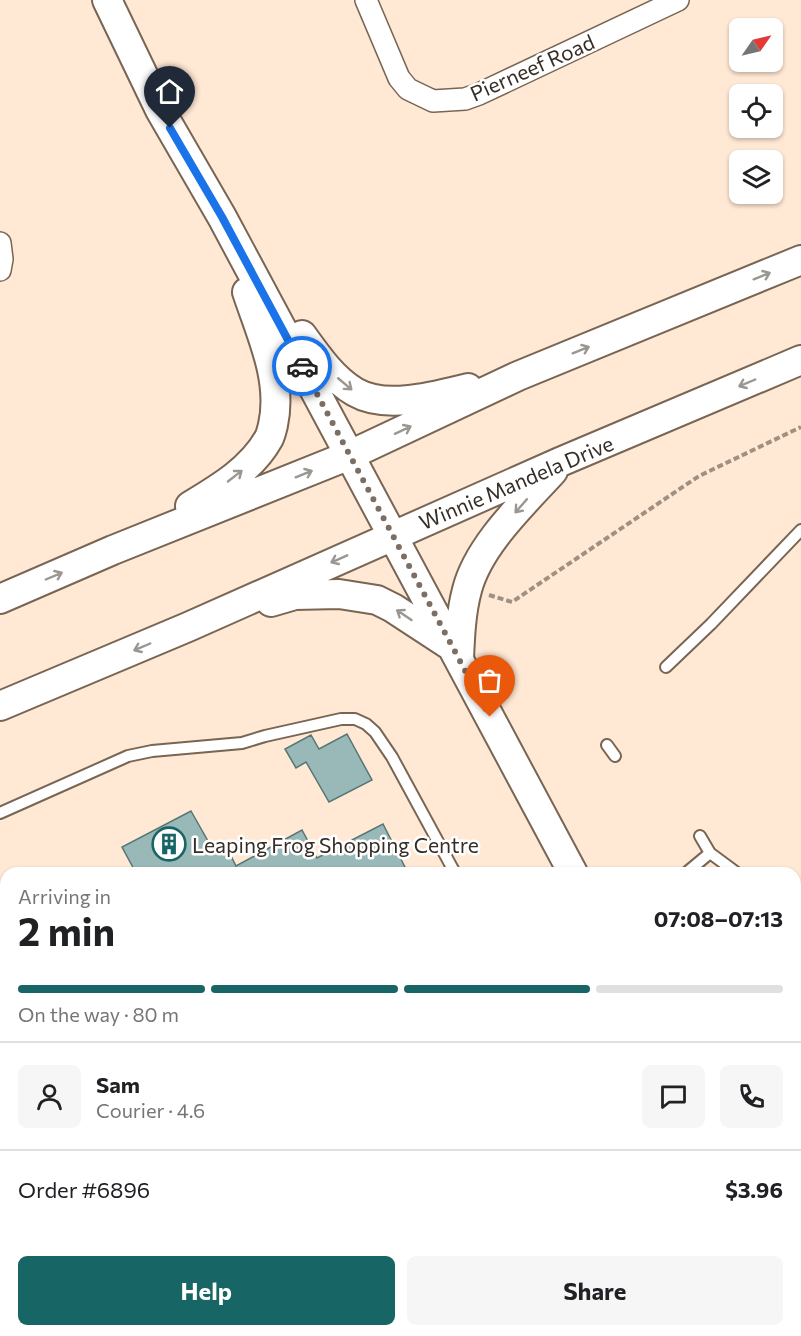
<!DOCTYPE html>
<html lang="en">
<head>
<meta charset="utf-8">
<style>
  body { margin:0; font-family:Commissioner,sans-serif; background:#f6f6f6; color:#202124; height:100vh; display:flex; flex-direction:column; font-size:22px; white-space:nowrap }
  * { box-sizing:border-box; margin:0 }
  p { font-size:20px; color:#757577 }
  .icon { flex:none; width:33px; height:33px; fill:none; stroke:currentColor; stroke-width:2; stroke-linecap:round; stroke-linejoin:round }
  .map { position:relative; flex:1; overflow:hidden }
  .details { position:absolute; left:0px; top:867px; width:801px; height:470px; display:flex; flex-direction:column; background:#fff; border-radius:18px 18px 0 0; box-shadow:0 2px 4px #0004 }
  .details>* { flex:none }
  .needle { width:39px; rotate:56deg }
  .fabs { position:absolute; left:729px; top:18px; display:grid; gap:12px }
  .fabs a { display:grid; place-items:center; width:54px; height:54px; border-radius:9px; background:#fff; box-shadow:0 2px 4px #0004; font-size:30px }
  .pin { position:absolute; display:grid; place-items:center; width:51px; height:51px; color:#fff; margin:-62px -26px; border-radius:50% 50% 50% 0; rotate:-45deg; box-shadow:0 0 6px #0007 }
  .pin .icon { rotate:45deg }
  .courier { position:absolute; display:grid; place-items:center; width:60px; height:60px; margin:-30px; border:4px solid #1a73e8; border-radius:50%; background:#fff; color:#222; box-shadow:0 2px 8px #0007 }
  .head em { font-style:normal; font-weight:700 }
  .head div { display:flex; flex-direction:column-reverse }
  .head { display:flex; align-items:center; justify-content:space-between; height:102px; padding:0 18px }
  h1 { font-size:39px; font-weight:700; line-height:45px }
  .bar { display:grid; grid-template-columns:repeat(4,1fr); gap:9px 6px; align-content:center; height:72px; padding:0 18px }
  .bar i { height:8px; border-radius:4px; background:#e0e0e0 }
  .bar .current { background:#176564 }
  .bar p { grid-column:span 4 }
  .line { display:flex; align-items:center; gap:15px; padding:0 18px; border-top:2px solid #e0e0e0 }
  .line div { flex:1 }
  .round { display:grid; place-items:center; flex:none; width:63px; height:63px; border-radius:9px; background:#f6f6f6 }
  .action { display:flex; gap:12px; margin-top:auto; padding:12px 18px }
  .action a { flex:1; height:69px; border-radius:9px; background:#176564; color:#fff; font-size:24px; font-weight:700; line-height:69px; text-align:center }
  .action a+a { background:#f6f6f6; color:#202124 }
  .map>svg:first-child { display:block }
  .building { fill:#98b9b8; stroke:#567675; stroke-width:1.5 }
  .lines { fill:none; stroke-linecap:round; stroke-linejoin:round }
  .lane-casing { stroke:#786553; stroke-width:14 }
  .street-casing { stroke:#786553; stroke-width:24 }
  .secondary-casing { stroke:#786553; stroke-width:32 }
  .path { stroke:#a09082; stroke-width:4; stroke-dasharray:6 3; stroke-linecap:butt }
  .lane { stroke:#fff; stroke-width:10 }
  .street { stroke:#fff; stroke-width:21 }
  .secondary { stroke:#fff; stroke-width:28 }
  .oneway { stroke:#9a9692 }
  .done { stroke:#7c6e63; stroke-width:6; stroke-dasharray:0 10.8 }
  .route { stroke:#1a73e8; stroke-width:8 }
  .labels { text-anchor:middle; dominant-baseline:central; stroke-width:5; stroke-linejoin:round; paint-order:stroke }
  .street-label { font-size:21px; fill:#362d26; stroke:#fff }
  .poi-label { font-size:21px; fill:#362d26; stroke:#fff; text-anchor:start }
</style>
</head>
<body>
<div class="map">
<svg width="801" height="1336" viewBox="0 0 801 1336">
  <rect width="100%" height="100%" fill="#ffe8d4"/>
  <path class="building" d="M 347,734 L 372,780 L 329,802 L 306,762 L 296,768 L 285,749 L 311,735 L 319,749 Z
    M 191,811 L 212,848 L 224,842 L 236,866 L 302,830 L 317,858 L 383,824 L 408,873 L 136,873 L 122,847 Z
    M 0,1006 L 6,1017 L 6,1125 L 0,1128 Z
    M 0,1174 L 6,1184 L 6,1204 L 0,1208 Z"/>
  <g class="lines">
    <g class="lane-casing">
      <path id="lane" d="M 666,667 L 711,624 L 801,530
        M 607,745 L 615,756
        M 0,813 L 128,756 L 152,751 L 242,743 L 265,736 L 341,719 L 355,719 L 366,724 L 375,732 L 392,757 L 455,873
        M 710,853 L 737,873
        M 686,873 L 710,853 L 700,836
        M 795,910 L 801,914
        M 0,1256 L 6,1253"/>
    </g>
    <g class="street-casing">
      <path id="street" d="M 366,0 L 399,78 L 408,89 L 433,101 L 465,99 L 479,94 L 678,0
        M 0,243 L 2,259 L 0,270
        M 795,1152 L 801,1148
        M 795,1187 L 801,1183
        M 0,1298 L 6,1294
        M 85,1330 L 88,1336
        M 472,1330 L 475,1336
        M 614,1330 L 618,1336
        M 235,1336 L 253,1330
        M 385,1336 L 395,1330"/>
    </g>
    <g class="secondary-casing">
      <path id="secondary" d="M 107,0 L 160,110 L 222,217 L 573,873
        M 302,335 C 317,356 333,379 355,392 C 386,410 435,396 468,388
        M 190,506 C 220,488 252,469 269,438 C 271,434 272,429 273,425 C 283,380 261,334 247,292
        M 0,599 L 113,550 L 350,455 L 518,376 L 801,260
        M 271,602 L 295,595 L 339,594 L 377,600 L 393,608 L 448,644
        M 459,659 C 460,636 461,612 467,590 C 478,546 523,504 553,471
        M 0,706 L 188,627 L 560,462 L 801,360
        M 795,1262 L 801,1274
        M 795,1311 L 801,1322"/>
    </g>
    <path class="path" d="M 489,595 L 512,602 L 699,476 L 801,427"/>
    <use href="#lane" class="lane"/>
    <use href="#street" class="street"/>
    <use href="#secondary" class="secondary"/>
  </g>
  <defs><path id="oneway-shaft" d="M-6 0H5M1.5-3L5.5 0L1.5 3" fill="none" stroke-width="1.6" stroke-linecap="round" stroke-linejoin="round" transform="scale(1.5)"/></defs>
  <g class="oneway">
    <use href="#oneway-shaft" transform="translate(762 276) rotate(-22)"/>
    <use href="#oneway-shaft" transform="translate(581 350) rotate(-22)"/>
    <use href="#oneway-shaft" transform="translate(747 383) rotate(157)"/>
    <use href="#oneway-shaft" transform="translate(345 384) rotate(40)"/>
    <use href="#oneway-shaft" transform="translate(403 430) rotate(-25)"/>
    <use href="#oneway-shaft" transform="translate(304 474) rotate(-22)"/>
    <use href="#oneway-shaft" transform="translate(235 476) rotate(-38)"/>
    <use href="#oneway-shaft" transform="translate(521 506) rotate(131)"/>
    <use href="#oneway-shaft" transform="translate(339 559) rotate(156)"/>
    <use href="#oneway-shaft" transform="translate(54 576) rotate(-23)"/>
    <use href="#oneway-shaft" transform="translate(404 615) rotate(-146)"/>
    <use href="#oneway-shaft" transform="translate(142 647) rotate(157)"/>
  </g>
  <g class="lines">
    <path class="done" d="M 302,366 L 490,717"/>
    <path class="route" d="M 170,128 L 222,217 L 302,366"/>
  </g>
  <defs>
    <g id="building-ring" transform="scale(1.725)"><circle r="9.5" fill="#fff" stroke="#176564" stroke-width="1.5"/><path d="M-4-6H4V6H1V3H-1V6H-4ZM-2.5-4.3h1.7v1.8h-1.7ZM.8-4.3h1.7v1.8H.8ZM-2.5-1h1.7V.8h-1.7ZM.8-1h1.7V.8H.8Z" fill="#176564"/></g>
  </defs>
  <g fill-rule="evenodd">
    <use href="#building-ring" x="169" y="844"/>
  </g>
  <g class="labels">
    <g class="street-label">
      <text transform="translate(532 67) rotate(-24)">Pierneef Road</text>
      <text transform="translate(516 482) rotate(-23)">Winnie Mandela Drive</text>
    </g>
    <g class="poi-label">
      <text x="192" y="844">Leaping Frog Shopping Centre</text>
    </g>
  </g>
</svg>
<div class="fabs">
<a><svg class="needle" viewBox="-14 -14 28 28"><path d="M0-13l5 13h-10z" fill="#e53935"/><path d="M0 13l5-13h-10z" fill="#757577"/></svg></a>
<a><svg class="icon" aria-label="locate" viewBox="0 0 24 24"><circle cx="12" cy="12" r="6"/><path d="M12 2v4M12 18v4M2 12h4M18 12h4"/></svg></a>
<a><svg class="icon" aria-label="layers" viewBox="0 0 24 24"><path d="M12 4l9 5-9 5-9-5zM3 14l9 5 9-5"/></svg></a>
</div>
<div class="pin" style="left:490px;top:717px;background:#ea580c"><svg class="icon" aria-label="bag" viewBox="0 0 24 24"><path d="M5 8h14l-1 12H6zM9 8a3 3 0 0 1 6 0"/></svg></div>
<div class="pin" style="left:170px;top:128px;background:#1f2937"><svg class="icon" aria-label="home" viewBox="0 0 24 24"><path d="M3 11l9-7 9 7M6 9v11h12V9"/></svg></div>
<div class="courier" style="left:302px;top:366px"><svg class="icon" aria-label="car" viewBox="0 0 24 24"><path d="M5 17H2v-5l4-1 3-4h7l3 4 3 1v5h-3M9 17h6M6 11h13"/><circle cx="7" cy="17" r="2"/><circle cx="17" cy="17" r="2"/></svg></div>
<section class="details">
<div class="head"><div><h1>2 min</h1><p>Arriving in</p></div><em>07:08–07:13</em></div>
<div class="bar"><i class="current"></i><i class="current"></i><i class="current"></i><i></i><p>On the way · 80 m</p></div>
<div class="line" style="height:108px"><a class="round"><svg class="icon" aria-label="person" viewBox="0 0 24 24"><circle cx="12" cy="8" r="4"/><path d="M4 21q1-7 8-7t8 7"/></svg></a><div><b>Sam</b><p>Courier · 4.6</p></div><a class="round"><svg class="icon" aria-label="chat" viewBox="0 0 24 24"><path d="M4 5h16v11H9l-5 4z"/></svg></a><a class="round"><svg class="icon" aria-label="phone" viewBox="0 0 24 24"><path d="M5 4h4l2 5-3 2q2 4 5 5l2-3 5 2v4C11 20 4 13 5 4z"/></svg></a></div>
<div class="line" style="height:78px"><div>Order #6896</div><b>$3.96</b></div>
<div class="action"><a>Help</a><a>Share</a></div>
</section>
</div>
</body>
</html>
